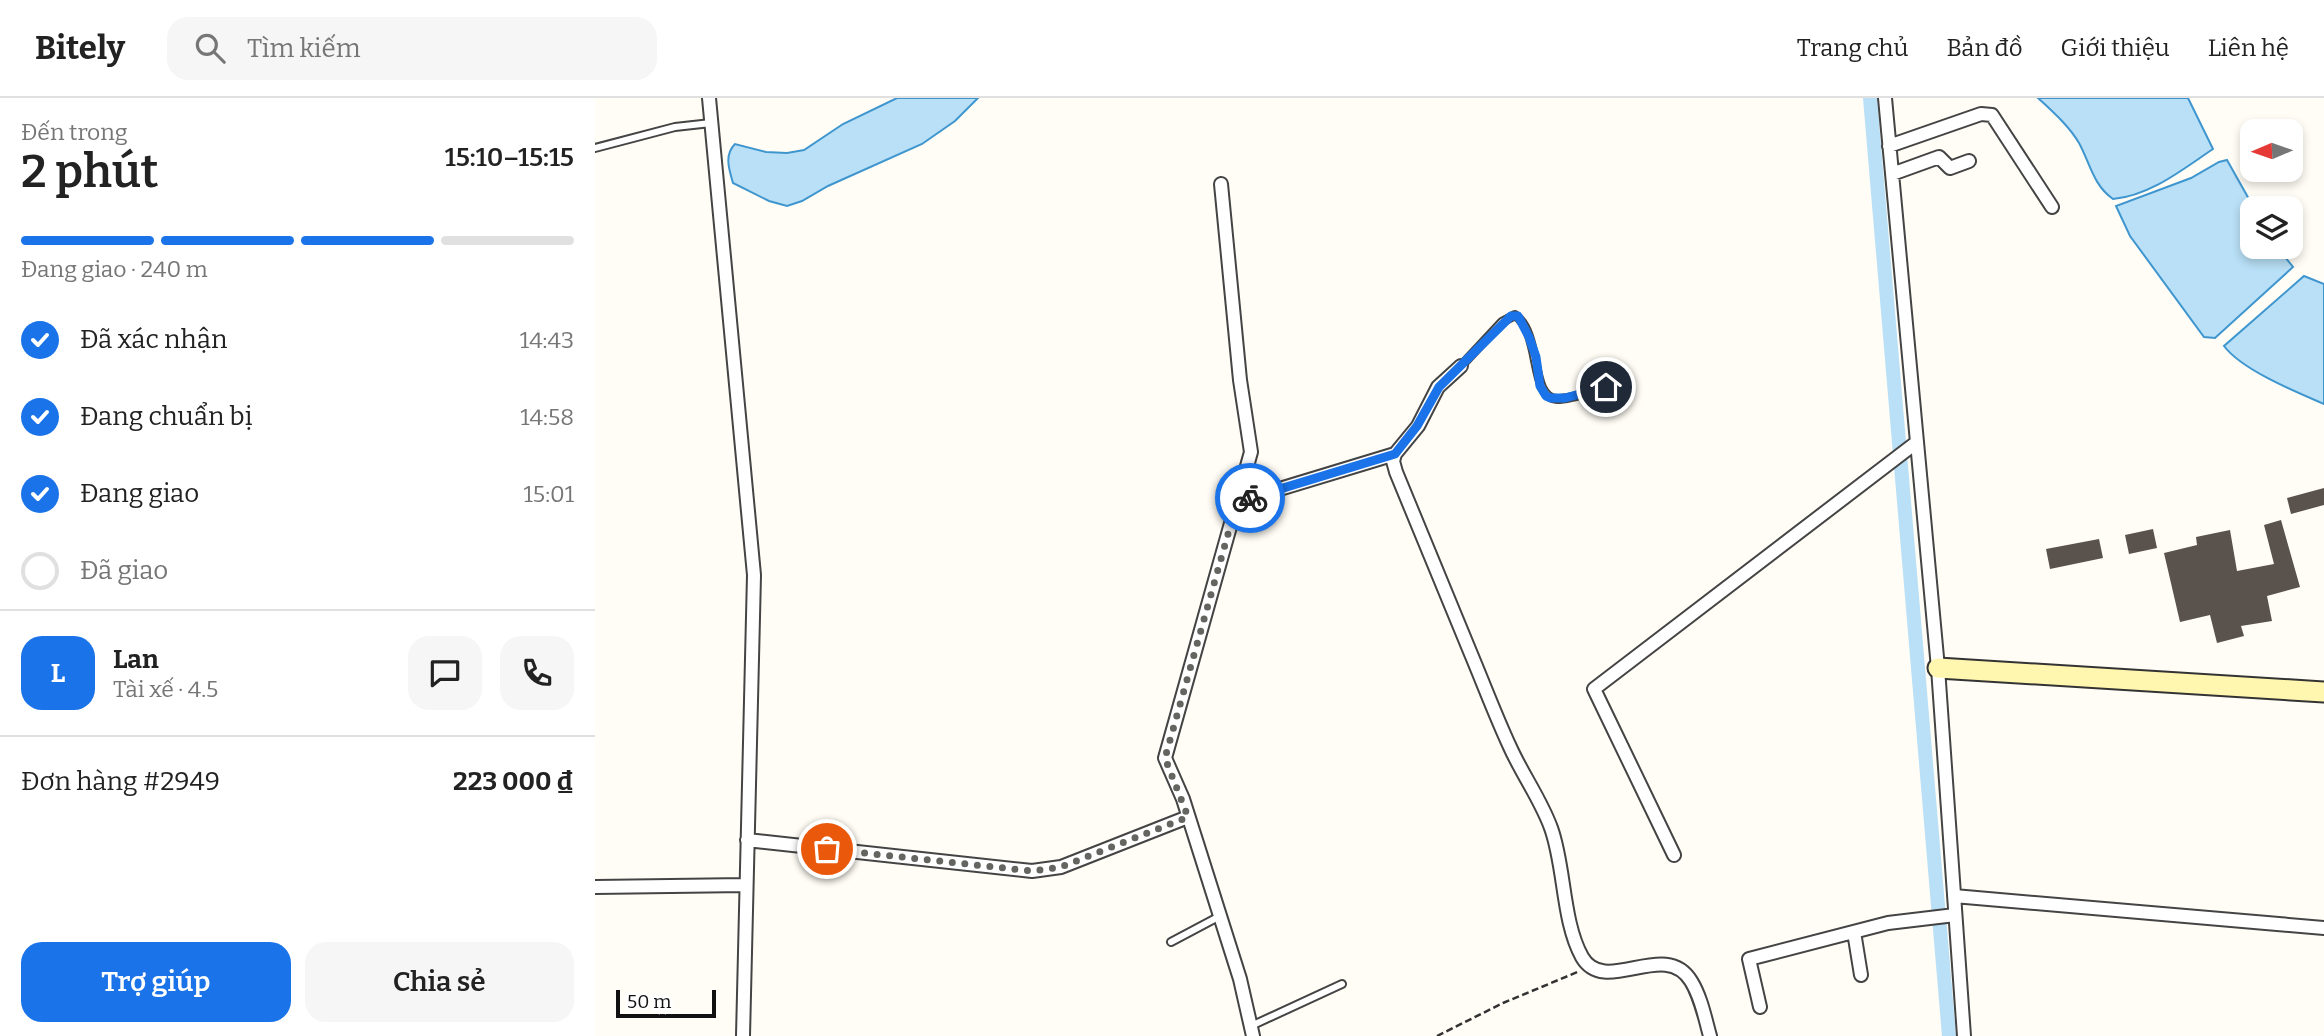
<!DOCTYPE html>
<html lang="vi">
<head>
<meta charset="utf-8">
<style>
  body { margin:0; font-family:Bitter,serif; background:#f6f6f6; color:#222; height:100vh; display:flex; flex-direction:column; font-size:26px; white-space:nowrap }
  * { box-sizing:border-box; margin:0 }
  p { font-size:23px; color:#767676 }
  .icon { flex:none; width:38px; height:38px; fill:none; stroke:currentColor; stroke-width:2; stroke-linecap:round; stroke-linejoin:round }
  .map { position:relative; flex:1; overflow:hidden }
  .sheet { display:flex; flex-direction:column; background:#fff; width:595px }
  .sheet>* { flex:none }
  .needle { width:46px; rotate:268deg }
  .controls { position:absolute; left:1645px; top:21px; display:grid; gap:14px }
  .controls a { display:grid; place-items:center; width:63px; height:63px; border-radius:14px; background:#fff; box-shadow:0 4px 10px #0003; font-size:35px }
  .scale { position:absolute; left:21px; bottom:18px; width:100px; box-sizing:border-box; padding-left:7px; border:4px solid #111; border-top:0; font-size:19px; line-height:24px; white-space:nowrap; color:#111; -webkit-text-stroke:5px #fff; paint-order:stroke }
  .pin { position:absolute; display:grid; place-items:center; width:60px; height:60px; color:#fff; margin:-30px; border:4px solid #fff; border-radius:50%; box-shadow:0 2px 7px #0007 }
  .courier { position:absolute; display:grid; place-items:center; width:70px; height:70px; margin:-35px; border:5px solid #1a73e8; border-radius:50%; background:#fff; color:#222; box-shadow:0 2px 9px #0007 }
  .summary em { font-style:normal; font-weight:600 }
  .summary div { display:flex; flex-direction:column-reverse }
  .summary { display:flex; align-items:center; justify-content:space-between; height:119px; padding:0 21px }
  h1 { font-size:46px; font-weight:600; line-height:52px }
  .bar { display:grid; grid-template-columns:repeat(4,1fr); gap:10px 7px; align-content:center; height:84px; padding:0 21px }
  .bar i { height:9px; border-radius:5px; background:#e0e0e0 }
  .bar .current { background:#1a73e8 }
  .bar p { grid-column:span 4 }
  .line { display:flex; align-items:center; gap:18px; padding:0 21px; border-top:2px solid #e0e0e0 }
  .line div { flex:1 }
  .round { display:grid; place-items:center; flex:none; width:74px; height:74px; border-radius:21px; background:#f6f6f6 }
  ol { padding:0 21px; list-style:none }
  li { display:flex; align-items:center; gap:21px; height:77px }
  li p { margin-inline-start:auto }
  li .icon { padding:7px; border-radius:50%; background:#1a73e8; color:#fff; stroke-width:4 }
  li:last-child { color:#767676 }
  li i { width:38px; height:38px; border:4px solid #e0e0e0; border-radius:50% }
  .button { display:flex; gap:14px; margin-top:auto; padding:14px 21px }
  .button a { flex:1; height:80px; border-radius:21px; background:#1a73e8; color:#fff; font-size:28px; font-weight:600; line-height:80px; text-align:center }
  .button a+a { background:#f6f6f6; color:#222 }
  header { display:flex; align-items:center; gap:42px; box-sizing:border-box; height:98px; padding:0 35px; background:#fff; border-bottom:2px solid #e0e0e0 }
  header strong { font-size:33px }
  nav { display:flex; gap:38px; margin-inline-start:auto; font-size:24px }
  .search { width:490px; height:63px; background:#f6f6f6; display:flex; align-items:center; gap:18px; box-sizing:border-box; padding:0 24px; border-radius:21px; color:#767676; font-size:26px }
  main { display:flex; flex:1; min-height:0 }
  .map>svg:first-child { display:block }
  .water { fill:#b9e0f7; stroke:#3f96cf; stroke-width:2 }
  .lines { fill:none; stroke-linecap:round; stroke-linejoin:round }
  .canal { stroke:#b9e0f7; stroke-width:14 }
  .building { fill:#5a524d }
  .lane-casing { stroke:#444; stroke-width:10 }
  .street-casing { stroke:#444; stroke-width:16 }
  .secondary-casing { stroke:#333; stroke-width:23 }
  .path { stroke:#333; stroke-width:2.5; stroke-dasharray:7 3.5; stroke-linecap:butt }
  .lane { stroke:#fff; stroke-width:6 }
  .street { stroke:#fff; stroke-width:12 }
  .secondary { stroke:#fff6b0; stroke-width:19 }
  .done { stroke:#646461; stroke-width:7; stroke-dasharray:0 12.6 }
  .route { stroke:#1a73e8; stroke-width:9 }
</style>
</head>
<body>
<header>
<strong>Bitely</strong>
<div class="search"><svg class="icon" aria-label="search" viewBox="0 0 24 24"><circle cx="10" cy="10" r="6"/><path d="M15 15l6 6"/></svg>Tìm kiếm</div>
<nav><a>Trang chủ</a><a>Bản đồ</a><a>Giới thiệu</a><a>Liên hệ</a></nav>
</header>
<main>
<section class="sheet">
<div class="summary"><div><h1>2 phút</h1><p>Đến trong</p></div><em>15:10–15:15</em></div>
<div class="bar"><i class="current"></i><i class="current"></i><i class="current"></i><i></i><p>Đang giao · 240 m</p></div>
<ol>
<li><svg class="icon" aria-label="check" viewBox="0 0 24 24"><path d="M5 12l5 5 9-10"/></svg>Đã xác nhận<p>14:43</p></li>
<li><svg class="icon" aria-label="check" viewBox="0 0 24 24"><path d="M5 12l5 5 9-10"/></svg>Đang chuẩn bị<p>14:58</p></li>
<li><svg class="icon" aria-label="check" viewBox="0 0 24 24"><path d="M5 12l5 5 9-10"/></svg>Đang giao<p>15:01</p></li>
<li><i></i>Đã giao</li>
</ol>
<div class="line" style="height:126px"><b class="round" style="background:#1a73e8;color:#fff">L</b><div><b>Lan</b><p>Tài xế · 4.5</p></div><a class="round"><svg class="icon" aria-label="chat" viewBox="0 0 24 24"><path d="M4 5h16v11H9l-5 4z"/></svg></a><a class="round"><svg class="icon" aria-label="phone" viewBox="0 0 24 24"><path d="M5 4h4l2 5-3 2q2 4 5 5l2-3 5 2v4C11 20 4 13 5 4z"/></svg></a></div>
<div class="line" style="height:91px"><div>Đơn hàng #2949</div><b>223 000 ₫</b></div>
<div class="button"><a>Trợ giúp</a><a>Chia sẻ</a></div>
</section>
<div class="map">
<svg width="1729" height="938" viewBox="0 0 1729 938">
  <rect width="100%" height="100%" fill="#fffdf5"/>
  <path class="water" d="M 302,0 L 383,0 L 360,23 L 327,46 L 233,88 L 207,103 L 192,108 L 174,103 L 138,85 C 134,71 129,57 140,46 L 171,54 L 192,55 L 209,52 L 248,26 Z
    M 1443,0 L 1593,0 L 1618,51 C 1588,71 1555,98 1518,101 C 1498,87 1495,65 1484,45 C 1474,28 1458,14 1443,0 Z
    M 1632,62 L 1659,110 L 1657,110 L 1657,149 L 1682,149 L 1698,169 L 1620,240 L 1609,239 L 1535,138 L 1521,108 L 1596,80 L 1624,64 Z
    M 1709,178 L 1729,186 L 1729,306 C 1701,294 1647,272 1629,248 Z"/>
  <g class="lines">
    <path class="canal" d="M 1275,0 L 1354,938"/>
  </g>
  <path class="building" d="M 1729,390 L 1729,407 L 1696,416 L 1692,400 Z
    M 1686,422 L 1705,489 L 1672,498 L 1677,523 L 1646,528 L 1649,538 L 1622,545 L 1615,517 L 1585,524 L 1569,455 L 1602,447 L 1601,439 L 1635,432 L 1642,473 L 1679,466 L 1669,427 Z
    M 1558,431 L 1562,450 L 1534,456 L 1530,437 Z
    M 1504,441 L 1508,460 L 1455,471 L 1451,451 Z"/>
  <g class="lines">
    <g class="lane-casing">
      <path id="lane" d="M 0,50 L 80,29 L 116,25
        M 866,268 L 907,224 L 920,217 C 947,236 934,300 962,301 C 978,301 996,293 1011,289
        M 576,844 L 625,818
        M 656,928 L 747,886"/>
    </g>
    <g class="street-casing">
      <path id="street" d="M 114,0 L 159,477 L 148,938
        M 1290,0 L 1343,570 L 1369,938
        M 1294,48 L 1386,16 L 1397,17 L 1457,109
        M 1297,76 L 1344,59 L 1355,70 L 1374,63
        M 626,86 L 645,282 L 656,354 L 570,660 L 588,701 L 645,881 L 658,938
        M 866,268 L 843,289 L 823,328 L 800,356 L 798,363 L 801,374 C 826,434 851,495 876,556 C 889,587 901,619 915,649 C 927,676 946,702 956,730 C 970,768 967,823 987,859 C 1010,899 1070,840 1096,883 C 1106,899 1110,920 1115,938
        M 642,404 L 800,356
        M 152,742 L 437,773 L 466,769 L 593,719
        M 1079,757 L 999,591 L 1322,344
        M 0,789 L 151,787
        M 1359,798 L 1729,830
        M 1259,834 L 1266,877
        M 1165,909 L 1154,861 L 1293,825 L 1360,817"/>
    </g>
    <g class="secondary-casing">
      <path id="secondary" d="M 1343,570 L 1729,594"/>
    </g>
    <path class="path" d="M 842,938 L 908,905 L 985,873"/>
    <use href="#lane" class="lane"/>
    <use href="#street" class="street"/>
    <use href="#secondary" class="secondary"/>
  </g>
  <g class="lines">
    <path class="done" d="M 232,751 L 437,773 L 466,769 L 593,719 L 570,660 L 642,404 L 655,400"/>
    <path class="route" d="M 655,400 L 800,356 L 822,328 L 844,289 L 916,218 L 923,218 L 934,239 L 941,259 L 945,288 L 951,298 L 956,300 L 970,300 L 1011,289"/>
  </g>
</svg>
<div class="controls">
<a><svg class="needle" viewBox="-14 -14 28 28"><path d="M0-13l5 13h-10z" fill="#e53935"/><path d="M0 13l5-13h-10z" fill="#767676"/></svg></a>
<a><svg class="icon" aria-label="layers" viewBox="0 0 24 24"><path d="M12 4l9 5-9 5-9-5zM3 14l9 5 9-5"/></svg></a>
</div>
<div class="scale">50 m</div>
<div class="pin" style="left:232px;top:751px;background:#ea580c"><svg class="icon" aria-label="bag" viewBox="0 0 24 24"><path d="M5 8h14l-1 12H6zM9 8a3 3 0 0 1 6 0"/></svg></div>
<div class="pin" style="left:1011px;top:289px;background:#1f2937"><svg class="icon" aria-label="home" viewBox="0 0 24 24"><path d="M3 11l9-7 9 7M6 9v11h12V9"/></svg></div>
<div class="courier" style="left:655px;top:400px"><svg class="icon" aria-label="bike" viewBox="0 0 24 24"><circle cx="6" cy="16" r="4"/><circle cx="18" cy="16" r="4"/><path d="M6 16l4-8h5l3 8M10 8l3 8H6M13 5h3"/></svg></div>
</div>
</main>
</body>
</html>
